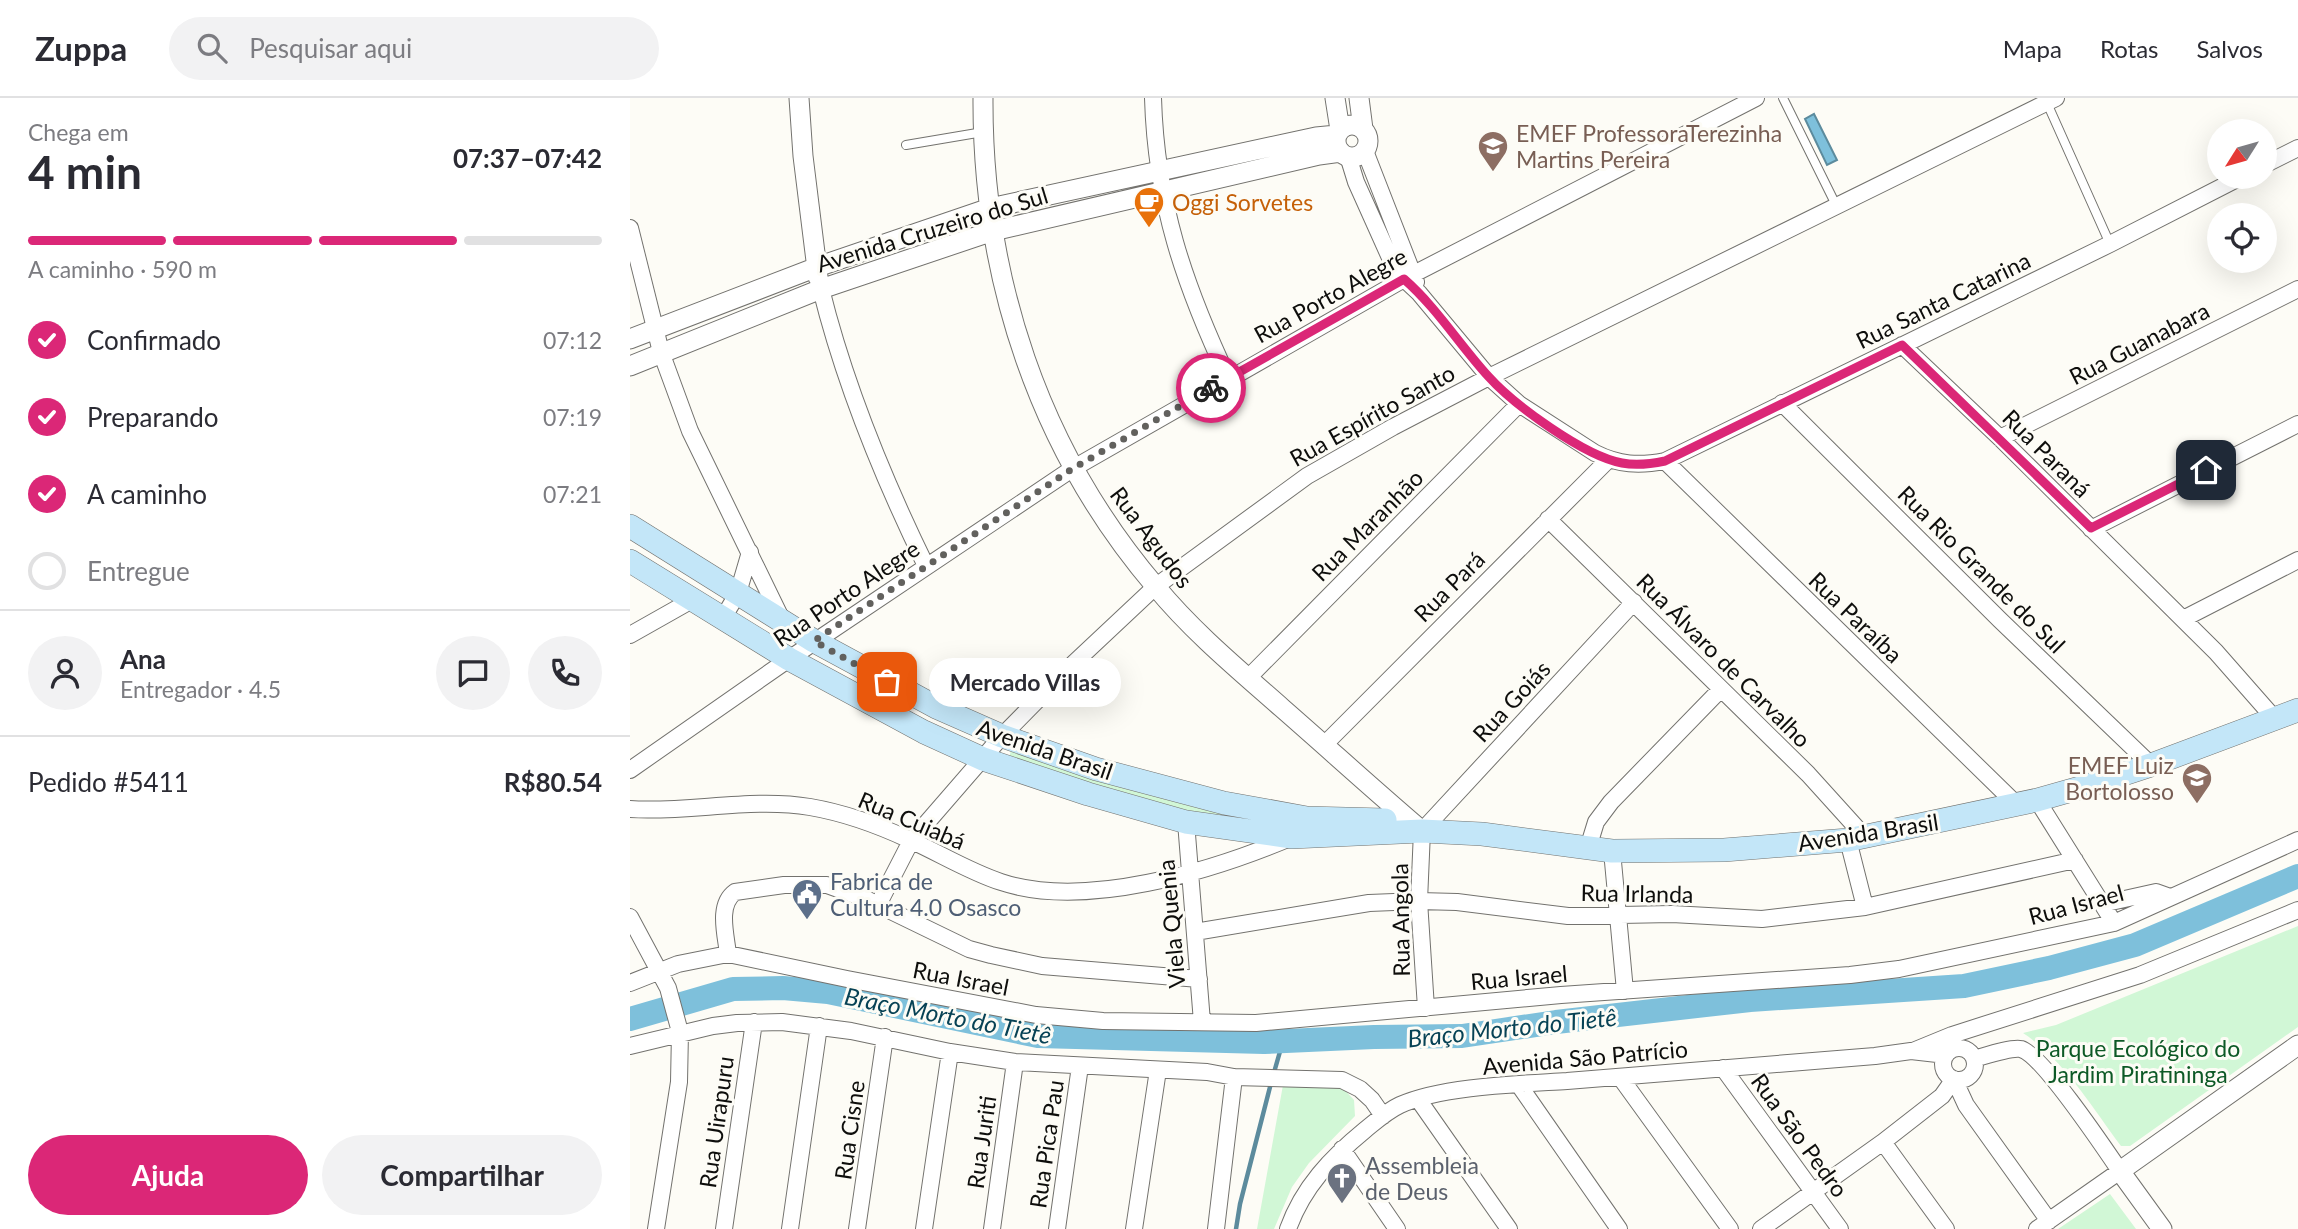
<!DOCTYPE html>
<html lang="pt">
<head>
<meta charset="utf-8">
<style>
  body { margin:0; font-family:Lato,sans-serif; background:#f2f2f3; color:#2b2b33; height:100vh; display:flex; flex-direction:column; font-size:26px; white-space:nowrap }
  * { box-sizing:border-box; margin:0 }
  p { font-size:23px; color:#7c7c81 }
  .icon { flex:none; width:38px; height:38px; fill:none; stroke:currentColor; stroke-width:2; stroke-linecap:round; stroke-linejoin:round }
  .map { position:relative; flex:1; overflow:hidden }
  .sheet { display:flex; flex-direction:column; background:#fff; width:630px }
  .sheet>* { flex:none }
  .needle { width:46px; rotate:233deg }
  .buttons { position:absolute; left:1577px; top:21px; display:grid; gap:14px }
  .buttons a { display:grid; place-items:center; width:70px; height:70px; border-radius:50%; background:#fff; box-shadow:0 7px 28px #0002; font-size:35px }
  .pin { position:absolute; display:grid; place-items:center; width:60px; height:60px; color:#fff; margin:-30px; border-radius:14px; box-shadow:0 4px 10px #0006 }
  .courier { position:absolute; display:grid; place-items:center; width:70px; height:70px; margin:-35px; border:5px solid #db2777; border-radius:50%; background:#fff; color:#222; box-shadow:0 2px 9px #0007 }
  .bubble { position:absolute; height:49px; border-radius:24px; background:#fff; box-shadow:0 7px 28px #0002; font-size:23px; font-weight:700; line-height:49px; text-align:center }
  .summary em { font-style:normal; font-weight:700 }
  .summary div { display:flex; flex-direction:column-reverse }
  .summary { display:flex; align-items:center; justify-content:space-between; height:119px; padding:0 28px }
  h1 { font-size:46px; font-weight:700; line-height:52px }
  .bar { display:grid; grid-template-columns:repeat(4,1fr); gap:10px 7px; align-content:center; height:84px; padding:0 28px }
  .bar i { height:9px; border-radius:5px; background:#e1e1e2 }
  .bar .selected { background:#db2777 }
  .bar p { grid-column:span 4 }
  .line { display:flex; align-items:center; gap:18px; padding:0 28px; border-top:2px solid #e1e1e2 }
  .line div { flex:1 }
  .round { display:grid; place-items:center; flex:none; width:74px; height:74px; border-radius:37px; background:#f2f2f3 }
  ol { padding:0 28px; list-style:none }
  li { display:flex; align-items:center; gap:21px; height:77px }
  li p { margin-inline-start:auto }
  li .icon { padding:7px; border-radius:50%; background:#db2777; color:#fff; stroke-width:4 }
  li:last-child { color:#7c7c81 }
  li i { width:38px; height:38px; border:4px solid #e1e1e2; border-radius:50% }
  .primary-button { display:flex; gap:14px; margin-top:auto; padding:14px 28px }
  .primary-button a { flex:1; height:80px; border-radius:42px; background:#db2777; color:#fff; font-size:28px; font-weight:700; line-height:80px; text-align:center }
  .primary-button a+a { background:#f2f2f3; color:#2b2b33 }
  header { display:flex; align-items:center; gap:42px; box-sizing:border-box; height:98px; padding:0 35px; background:#fff; border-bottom:2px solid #e1e1e2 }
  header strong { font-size:33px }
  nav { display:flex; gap:38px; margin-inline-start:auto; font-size:24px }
  .search { width:490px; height:63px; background:#f2f2f3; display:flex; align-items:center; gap:18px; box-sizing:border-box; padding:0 24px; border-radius:38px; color:#7c7c81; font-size:26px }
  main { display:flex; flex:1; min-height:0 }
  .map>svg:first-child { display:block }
  .green { fill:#d1f7d6 }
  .water { fill:#7ec0db; stroke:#5c8b9d; stroke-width:2 }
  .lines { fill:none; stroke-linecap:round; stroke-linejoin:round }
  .stream { stroke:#5c8b9d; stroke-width:4.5 }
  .river { stroke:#7ec0db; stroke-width:24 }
  .service-casing { stroke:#73726e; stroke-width:10 }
  .minor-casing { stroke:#73726e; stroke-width:18 }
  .tertiary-casing { stroke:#73726e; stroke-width:21 }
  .secondary-casing { stroke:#73726e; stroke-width:24 }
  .service { stroke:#fff; stroke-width:8 }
  .minor { stroke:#fff; stroke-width:16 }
  .tertiary { stroke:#fff; stroke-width:19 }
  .secondary { stroke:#c3e6f8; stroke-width:23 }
  .done { stroke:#62615e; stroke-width:7; stroke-dasharray:0 12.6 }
  .route { stroke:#db2777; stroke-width:9 }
  .labels { text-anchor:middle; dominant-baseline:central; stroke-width:6; stroke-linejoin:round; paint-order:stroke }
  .education-label { font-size:23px; fill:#785e54; stroke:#fdfcf6; text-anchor:start }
  .food-label { font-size:23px; fill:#c56008; stroke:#fdfcf6; text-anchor:start }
  .street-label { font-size:23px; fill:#0e0e0c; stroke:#fdfcf6 }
  .service-label { font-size:23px; fill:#4e5e75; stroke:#fdfcf6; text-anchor:start }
  .park-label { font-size:23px; fill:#0d5926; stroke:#fdfcf6 }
  .worship-label { font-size:23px; fill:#5b616d; stroke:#fdfcf6; text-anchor:start }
  .water-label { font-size:24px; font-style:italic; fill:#074255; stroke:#fdfcf6 }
</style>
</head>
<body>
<header>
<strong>Zuppa</strong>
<div class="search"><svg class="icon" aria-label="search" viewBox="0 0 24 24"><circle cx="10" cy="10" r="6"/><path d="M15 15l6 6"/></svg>Pesquisar aqui</div>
<nav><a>Mapa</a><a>Rotas</a><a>Salvos</a></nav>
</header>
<main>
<section class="sheet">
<div class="summary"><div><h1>4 min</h1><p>Chega em</p></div><em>07:37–07:42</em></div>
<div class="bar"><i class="selected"></i><i class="selected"></i><i class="selected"></i><i></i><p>A caminho · 590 m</p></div>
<ol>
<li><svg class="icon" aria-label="check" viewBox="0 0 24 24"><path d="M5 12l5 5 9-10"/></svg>Confirmado<p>07:12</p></li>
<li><svg class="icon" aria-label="check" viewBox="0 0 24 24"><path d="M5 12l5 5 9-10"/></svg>Preparando<p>07:19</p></li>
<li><svg class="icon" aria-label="check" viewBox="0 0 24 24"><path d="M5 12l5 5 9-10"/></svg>A caminho<p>07:21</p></li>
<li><i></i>Entregue</li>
</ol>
<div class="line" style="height:126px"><a class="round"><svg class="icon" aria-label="person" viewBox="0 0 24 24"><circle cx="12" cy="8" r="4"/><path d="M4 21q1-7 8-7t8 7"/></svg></a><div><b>Ana</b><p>Entregador · 4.5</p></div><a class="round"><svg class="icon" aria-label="chat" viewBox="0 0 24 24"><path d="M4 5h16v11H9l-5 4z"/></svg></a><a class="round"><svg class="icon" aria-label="phone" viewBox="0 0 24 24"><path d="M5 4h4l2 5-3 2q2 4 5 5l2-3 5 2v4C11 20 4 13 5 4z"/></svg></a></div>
<div class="line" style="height:91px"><div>Pedido #5411</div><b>R$80.54</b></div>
<div class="primary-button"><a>Ajuda</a><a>Compartilhar</a></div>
</section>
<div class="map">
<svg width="1668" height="1131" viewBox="0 0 1668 1131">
  <rect width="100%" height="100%" fill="#fdfcf6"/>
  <path class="green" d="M 381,653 L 656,726 L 653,734 L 516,705 L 378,662 Z
    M 1668,828 L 1668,929 L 1500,1048 L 1491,1048 C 1462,1009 1434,962 1393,935 L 1426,927 Z
    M 653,987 L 712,989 L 724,1002 L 725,1018 L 679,1065 L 662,1089 L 644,1131 L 627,1131 Z
    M 1480,1096 L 1506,1131 L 1428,1131 Z"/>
  <path class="water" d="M 1184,16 L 1207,62 L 1197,67 L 1175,21 Z"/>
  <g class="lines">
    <path class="stream" d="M 645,971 L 653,943
      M 606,1131 L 610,1106 L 640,989"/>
    <path class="river" d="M 0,921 L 103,891 L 153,890 L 198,894 L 408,938 L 634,944 L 744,939 L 832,938 L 926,924 L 1120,902 L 1334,888 L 1419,870 L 1505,847 L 1668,778"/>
    <g class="service-casing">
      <path id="service" d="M 1153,0 L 1207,109
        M 1417,5 L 1480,146
        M 276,47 L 353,34"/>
    </g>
    <g class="minor-casing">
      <path id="minor" d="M 523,0 C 526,105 554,186 598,280
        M 735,53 L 786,184
        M 718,58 L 726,84 L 761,162 L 774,181 L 789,195 L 859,279 L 889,306 L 965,355 C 989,367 1009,368 1035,363 L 1480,146 L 1611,79
        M 1634,67 L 1668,50
        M 0,130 L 31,254 L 60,333 L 153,524
        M 191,191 C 215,288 252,378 296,468
        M 1272,247 L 1370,340 L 1586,554 L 1644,620
        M 1152,305 L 1370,522 L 1521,667
        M 1370,340 L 1668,191
        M 1035,363 L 1386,706
        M 918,421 L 1178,676 L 1235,739
        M 1461,431 L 1668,326
        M 93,520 L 108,495 L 120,454
        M 1553,521 L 1668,462
        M 0,537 L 62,502
        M 618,580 L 889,306
        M 694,647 L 978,362
        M 0,672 L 159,561 L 442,371 L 774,181 L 1126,0
        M 1407,702 L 1484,825
        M 0,711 C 59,715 122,699 180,709 C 215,715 248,727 280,742 C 311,756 340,774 371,784 C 455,812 581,773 660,740
        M 556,724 L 572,924
        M 1218,742 L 1235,809
        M 958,750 L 966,724 L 981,704 L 1091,591
        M 982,753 L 995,893
        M 1472,806 L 1526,794 L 1540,799
        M 248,807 L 281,743 L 372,638 L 444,565 L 525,489 L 677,378 L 763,329 L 859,279 L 1426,0
        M 0,819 L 38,890 L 50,934 L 49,984 L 26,1131
        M 565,834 L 739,805 L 789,803 L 827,804 L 938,818 L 1042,816 L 1132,821 L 1235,809 L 1445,762
        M 98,856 C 96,837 87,807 105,794 L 154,787 L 197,787 L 236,801 L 339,851 L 361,857 L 412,868 L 569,881
        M 0,885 L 48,866 L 98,856 L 217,881 L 406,917 L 473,923 L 626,925 L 931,897 L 1220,877 L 1269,871 L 1484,825 L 1668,742
        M 796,910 L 789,803 L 792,733 L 1004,504
        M 0,948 L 83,928 L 107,925 L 152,924 L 221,933 L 320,954 L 385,964 L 577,974 L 604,979 L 712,982 L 730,991 L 742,1002 L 753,1018
        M1313 966a16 16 0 1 1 32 0a16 16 0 1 1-32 0Z
        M 1283,953 L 1322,937 L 1510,877 L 1668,812
        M 1344,961 C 1355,958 1381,949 1391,951 C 1412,957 1475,1051 1490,1073 L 1407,1131
        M 1093,970 L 1210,1131
        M 990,979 L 1100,1131
        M 889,987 L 989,1131
        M 788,1001 L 879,1131
        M 1253,1044 L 1316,1131
        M 712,1051 L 767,1131
        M 94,1131 L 124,924
        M 160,1131 L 189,928
        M 227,1131 L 255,939
        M 294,1131 L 320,954
        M 362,1131 L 385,964
        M 427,1131 L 450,968
        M 504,1131 L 528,972
        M 586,1131 L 604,979
        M 658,1131 C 673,1089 701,1060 735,1032 C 746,1023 757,1013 770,1007 C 812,988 890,986 937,983 C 1040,975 1143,967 1245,958 L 1281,953 L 1316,957
        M 1131,1131 L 1253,1044 L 1312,998 L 1324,981 L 1336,1007 L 1419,1123"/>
    </g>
    <g class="tertiary-casing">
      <path id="tertiary" d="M 169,0 L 173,58 L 188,179
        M 353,0 C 352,180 409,352 526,489 C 563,534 609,572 652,610 C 699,651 745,693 792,733
        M 705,0 L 710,32
        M 729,0 L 733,31
        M706 43a16 16 0 1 1 32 0a16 16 0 1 1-32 0Z
        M 0,241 L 187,169 L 360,110 L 686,39 L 707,37
        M 0,268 L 191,191 L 363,133 L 689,57 L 711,54
        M 1532,1131 L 1490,1073 L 1668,947"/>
    </g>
    <g class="secondary-casing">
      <path id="secondary" d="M 0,428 L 184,543 L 306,609 L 372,638 L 466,671 L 594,705 L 677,720 L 755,722
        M 0,463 L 159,561 L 294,634 L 353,661 L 458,696 L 556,724 L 662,739 L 792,733 L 852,736 L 982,753 L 1094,752 L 1218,742 L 1407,702 L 1460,687 L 1521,667 L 1668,612"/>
    </g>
    <use href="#service" class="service"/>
    <use href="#minor" class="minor"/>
    <use href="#tertiary" class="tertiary"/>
    <use href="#secondary" class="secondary"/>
  </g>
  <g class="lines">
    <path class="done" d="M 257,584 L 184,543 L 442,371 L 581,290"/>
    <path class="route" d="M 581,290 L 774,181 C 806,209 829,246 858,278 C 884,307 954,358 992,365 C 1007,368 1021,366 1035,363 L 1272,247 L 1461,430 L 1576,372"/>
  </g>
  <defs>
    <g id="school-pin" transform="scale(1.575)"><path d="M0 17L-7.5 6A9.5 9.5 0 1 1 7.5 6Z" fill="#8d6e63" stroke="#fdfcf6"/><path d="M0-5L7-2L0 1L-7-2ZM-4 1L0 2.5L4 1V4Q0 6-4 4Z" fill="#fff"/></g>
    <g id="cafe-pin" transform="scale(1.575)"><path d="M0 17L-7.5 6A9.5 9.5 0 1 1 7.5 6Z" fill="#e8710a" stroke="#fdfcf6"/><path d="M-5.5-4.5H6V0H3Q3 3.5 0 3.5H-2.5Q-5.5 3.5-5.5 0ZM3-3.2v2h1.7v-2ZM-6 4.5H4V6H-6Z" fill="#fff"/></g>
    <g id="civic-pin" transform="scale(1.575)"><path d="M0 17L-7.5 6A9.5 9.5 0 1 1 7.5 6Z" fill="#5c6f8a" stroke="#fdfcf6"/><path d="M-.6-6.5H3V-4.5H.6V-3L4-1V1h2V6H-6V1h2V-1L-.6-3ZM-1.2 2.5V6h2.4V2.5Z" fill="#fff"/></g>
    <g id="church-pin" transform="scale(1.575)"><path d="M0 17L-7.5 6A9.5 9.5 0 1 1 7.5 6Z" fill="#6b7280" stroke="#fdfcf6"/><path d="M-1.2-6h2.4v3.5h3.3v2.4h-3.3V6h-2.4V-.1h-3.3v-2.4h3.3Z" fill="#fff"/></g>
  </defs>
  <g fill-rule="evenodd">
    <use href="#school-pin" x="863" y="48"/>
    <use href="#cafe-pin" x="519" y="104"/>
    <use href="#school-pin" x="1567" y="680"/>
    <use href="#civic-pin" x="177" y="796"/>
    <use href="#church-pin" x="712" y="1080"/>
  </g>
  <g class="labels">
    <g class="education-label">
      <text x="886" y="35">EMEF ProfessoraTerezinha<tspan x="886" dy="26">Martins Pereira</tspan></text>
      <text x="1544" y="667" text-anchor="end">EMEF Luiz<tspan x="1544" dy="26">Bortolosso</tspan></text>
    </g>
    <g class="food-label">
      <text x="542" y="104">Oggi Sorvetes</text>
    </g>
    <g class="street-label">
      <text transform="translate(302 131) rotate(-17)">Avenida Cruzeiro do Sul</text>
      <text transform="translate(700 197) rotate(-29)">Rua Porto Alegre</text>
      <text transform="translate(1313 202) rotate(-26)">Rua Santa Catarina</text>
      <text transform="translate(1509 245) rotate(-27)">Rua Guanabara</text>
      <text transform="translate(742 317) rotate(-29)">Rua Espírito Santo</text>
      <text transform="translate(1417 355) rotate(45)">Rua Paraná</text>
      <text transform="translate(737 427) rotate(-45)">Rua Maranhão</text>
      <text transform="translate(522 439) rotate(53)">Rua Agudos</text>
      <text transform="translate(1352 471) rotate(45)">Rua Rio Grande do Sul</text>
      <text transform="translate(819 488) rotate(-45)">Rua Pará</text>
      <text transform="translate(216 495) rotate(-34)">Rua Porto Alegre</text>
      <text transform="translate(1226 519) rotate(44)">Rua Paraíba</text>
      <text transform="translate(1094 562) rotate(45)">Rua Álvaro de Carvalho</text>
      <text transform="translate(881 603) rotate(-47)">Rua Goiás</text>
      <text transform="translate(415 651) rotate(19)">Avenida Brasil</text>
      <text transform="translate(282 722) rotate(23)">Rua Cuiabá</text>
      <text transform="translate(1238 734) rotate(-9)">Avenida Brasil</text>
      <text transform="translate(1007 795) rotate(1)">Rua Irlanda</text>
      <text transform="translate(1446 806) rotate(-15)">Rua Israel</text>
      <text transform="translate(770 822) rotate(-91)">Rua Angola</text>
      <text transform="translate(541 826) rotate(-95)">Viela Quenia</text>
      <text transform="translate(889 879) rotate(-5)">Rua Israel</text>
      <text transform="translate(331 880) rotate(11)">Rua Israel</text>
      <text transform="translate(955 959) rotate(-5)">Avenida São Patrício</text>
      <text transform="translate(86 1024) rotate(-82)">Rua Uirapuru</text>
      <text transform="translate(219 1032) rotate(-82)">Rua Cisne</text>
      <text transform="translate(1170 1037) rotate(54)">Rua São Pedro</text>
      <text transform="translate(351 1044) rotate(-82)">Rua Juriti</text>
      <text transform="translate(416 1046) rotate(-82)">Rua Pica Pau</text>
    </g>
    <g class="service-label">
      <text x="200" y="783">Fabrica de<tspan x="200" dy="26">Cultura 4.0 Osasco</tspan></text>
    </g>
    <g class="park-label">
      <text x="1508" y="950">Parque Ecológico do<tspan x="1508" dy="26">Jardim Piratininga</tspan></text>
    </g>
    <g class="worship-label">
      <text x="735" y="1067">Assembleia<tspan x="735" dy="26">de Deus</tspan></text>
    </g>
    <g class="water-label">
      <text transform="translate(318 917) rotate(11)">Braço Morto do Tietê</text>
      <text transform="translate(882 929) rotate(-6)">Braço Morto do Tietê</text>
    </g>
  </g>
</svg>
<div class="buttons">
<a><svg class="needle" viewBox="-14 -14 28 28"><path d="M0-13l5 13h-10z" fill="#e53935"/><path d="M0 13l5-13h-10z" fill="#7c7c81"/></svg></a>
<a><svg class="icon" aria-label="locate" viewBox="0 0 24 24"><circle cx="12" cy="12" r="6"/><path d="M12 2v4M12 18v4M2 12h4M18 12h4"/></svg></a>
</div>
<div class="pin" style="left:257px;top:584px;background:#ea580c"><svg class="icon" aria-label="bag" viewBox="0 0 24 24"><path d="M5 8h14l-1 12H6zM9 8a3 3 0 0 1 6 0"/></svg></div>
<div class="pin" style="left:1576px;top:372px;background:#1f2937"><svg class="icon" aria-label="home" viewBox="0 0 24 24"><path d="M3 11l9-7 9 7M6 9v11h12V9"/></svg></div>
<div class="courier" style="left:581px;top:290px"><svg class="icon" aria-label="bike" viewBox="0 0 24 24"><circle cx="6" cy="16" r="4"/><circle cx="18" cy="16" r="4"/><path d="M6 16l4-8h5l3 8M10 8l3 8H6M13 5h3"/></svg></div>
<div class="bubble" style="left:299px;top:560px;width:192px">Mercado Villas</div>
</div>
</main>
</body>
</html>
